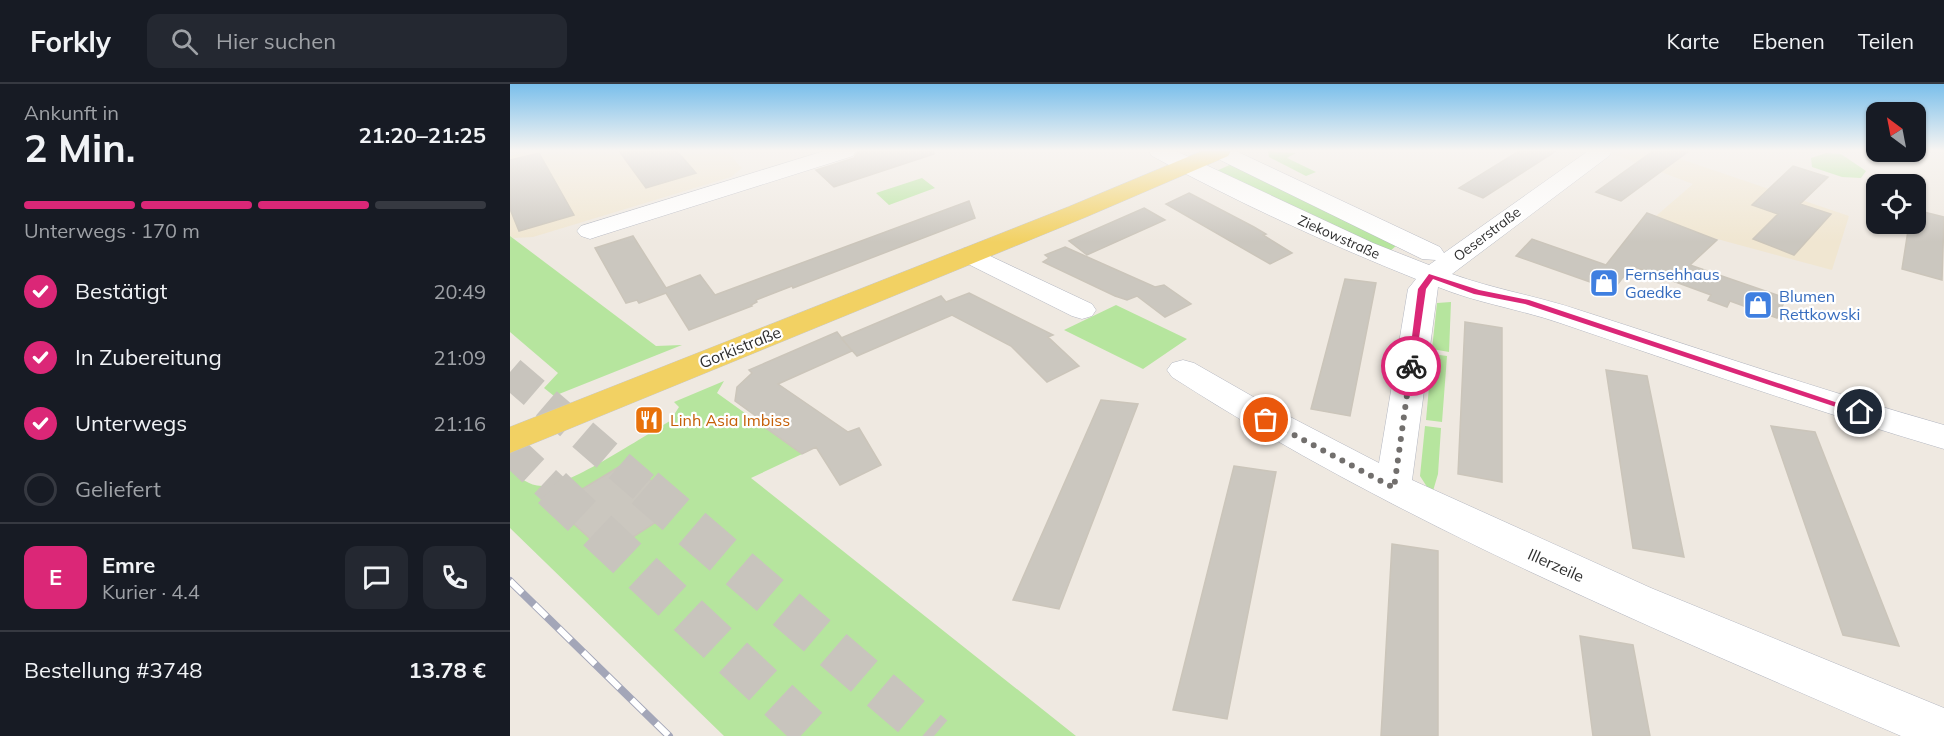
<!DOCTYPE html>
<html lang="de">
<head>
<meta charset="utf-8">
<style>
  body { margin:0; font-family:Mulish,sans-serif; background:#242831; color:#f1f3f6; height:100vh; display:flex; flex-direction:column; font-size:22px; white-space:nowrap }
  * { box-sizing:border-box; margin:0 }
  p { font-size:20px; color:#9ea1a6 }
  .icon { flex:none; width:33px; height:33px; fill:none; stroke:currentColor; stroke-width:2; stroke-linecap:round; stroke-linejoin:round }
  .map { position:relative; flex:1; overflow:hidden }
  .sheet { display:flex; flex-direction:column; background:#171b24; width:510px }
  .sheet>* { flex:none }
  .needle { width:39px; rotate:328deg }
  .controls { position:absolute; left:1356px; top:18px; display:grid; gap:12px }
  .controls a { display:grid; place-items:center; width:60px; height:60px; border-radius:12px; background:#171b24; box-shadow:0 2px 4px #0004; font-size:30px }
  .pin { position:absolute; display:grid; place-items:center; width:51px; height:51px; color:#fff; margin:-26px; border:3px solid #fff; border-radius:50%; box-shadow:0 2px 6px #0007 }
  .courier { position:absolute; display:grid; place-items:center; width:60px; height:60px; margin:-30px; border:4px solid #db2777; border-radius:50%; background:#fff; color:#222; box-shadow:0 2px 8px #0007 }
  .overview em { font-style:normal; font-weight:700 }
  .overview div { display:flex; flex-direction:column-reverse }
  .overview { display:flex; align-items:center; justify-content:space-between; height:102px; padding:0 24px }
  h1 { font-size:39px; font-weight:700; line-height:45px }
  .bar { display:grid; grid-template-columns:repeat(4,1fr); gap:9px 6px; align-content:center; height:72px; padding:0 24px }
  .bar i { height:8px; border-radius:4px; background:#363941 }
  .bar .active { background:#db2777 }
  .bar p { grid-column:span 4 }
  .line { display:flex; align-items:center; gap:15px; padding:0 24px; border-top:2px solid #363941 }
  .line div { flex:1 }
  .round { display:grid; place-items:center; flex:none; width:63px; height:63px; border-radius:12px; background:#242831 }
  ol { padding:0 24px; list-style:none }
  li { display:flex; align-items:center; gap:18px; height:66px }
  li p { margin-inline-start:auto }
  li .icon { padding:6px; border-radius:50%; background:#db2777; color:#fff; stroke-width:4 }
  li:last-child { color:#9ea1a6 }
  li i { width:33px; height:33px; border:3px solid #363941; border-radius:50% }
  header { display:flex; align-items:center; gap:36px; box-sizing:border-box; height:84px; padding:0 30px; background:#171b24; border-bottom:2px solid #363941 }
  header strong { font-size:28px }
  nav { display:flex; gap:33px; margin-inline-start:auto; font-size:21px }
  .search { width:420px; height:54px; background:#242831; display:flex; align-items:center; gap:15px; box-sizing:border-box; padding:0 21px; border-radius:12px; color:#9ea1a6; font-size:22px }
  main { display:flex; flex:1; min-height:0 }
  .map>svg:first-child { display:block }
  .education { fill:#f0e6d1 }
  .green { fill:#b6e59e; fill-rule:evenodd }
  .building { fill:#cbc7bf; stroke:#cbc5ba; stroke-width:1.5 }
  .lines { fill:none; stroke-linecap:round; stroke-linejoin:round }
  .highway-tunnel-far1 { stroke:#c8c4bd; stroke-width:32; stroke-dasharray:32 16; stroke-linecap:butt }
  .highway-tunnel { stroke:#c8c4bd; stroke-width:41; stroke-dasharray:41 21; stroke-linecap:butt }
  .minor-casing { stroke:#b4b7c1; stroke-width:1 }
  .major-casing { stroke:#c9c9c9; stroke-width:1 }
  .minor { fill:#fff; fill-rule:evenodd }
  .major { fill:#f2d163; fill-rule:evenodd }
  .rail-casing { stroke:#a3a6b8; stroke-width:8 }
  .rail { stroke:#fff; stroke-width:6; stroke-dasharray:17; stroke-linecap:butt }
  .route { fill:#db2777 }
  .done { stroke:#726f6d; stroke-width:6; stroke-dasharray:0 10.8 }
  .labels { text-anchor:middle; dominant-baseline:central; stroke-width:4.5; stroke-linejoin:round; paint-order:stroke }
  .far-street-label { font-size:14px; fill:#2e2e2e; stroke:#fff }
  .shop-label { font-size:16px; fill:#366cbe; stroke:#fff; text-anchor:start }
  .street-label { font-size:16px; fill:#2e2e2e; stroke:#fff }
  .food-label { font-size:16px; fill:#c56008; stroke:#fff; text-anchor:start }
</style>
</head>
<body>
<header>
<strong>Forkly</strong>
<div class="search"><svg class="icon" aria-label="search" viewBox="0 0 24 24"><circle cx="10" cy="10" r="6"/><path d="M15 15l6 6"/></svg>Hier suchen</div>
<nav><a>Karte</a><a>Ebenen</a><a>Teilen</a></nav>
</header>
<main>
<section class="sheet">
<div class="overview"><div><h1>2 Min.</h1><p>Ankunft in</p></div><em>21:20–21:25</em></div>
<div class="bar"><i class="active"></i><i class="active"></i><i class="active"></i><i></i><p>Unterwegs · 170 m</p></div>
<ol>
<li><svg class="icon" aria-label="check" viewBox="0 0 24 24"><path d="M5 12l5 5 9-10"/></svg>Bestätigt<p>20:49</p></li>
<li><svg class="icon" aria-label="check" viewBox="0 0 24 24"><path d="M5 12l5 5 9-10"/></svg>In Zubereitung<p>21:09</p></li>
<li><svg class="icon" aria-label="check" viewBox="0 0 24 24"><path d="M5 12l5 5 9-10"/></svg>Unterwegs<p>21:16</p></li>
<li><i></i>Geliefert</li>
</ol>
<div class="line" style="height:108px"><b class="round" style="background:#db2777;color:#fff">E</b><div><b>Emre</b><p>Kurier · 4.4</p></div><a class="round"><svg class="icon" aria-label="chat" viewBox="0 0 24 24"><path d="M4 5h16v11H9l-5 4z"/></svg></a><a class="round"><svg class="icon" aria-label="phone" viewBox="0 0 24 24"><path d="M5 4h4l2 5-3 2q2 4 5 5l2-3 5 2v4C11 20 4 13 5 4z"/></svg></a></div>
<div class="line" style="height:78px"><div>Bestellung #3748</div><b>13.78 €</b></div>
</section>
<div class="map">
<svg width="1434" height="652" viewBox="0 0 1434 652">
  <rect width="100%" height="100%" fill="#efe9e1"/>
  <path class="education" d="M 20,67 L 216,67 L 232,84 L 221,93 L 23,153 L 3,154 L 0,152 L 0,72 Z
    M 1108,67 L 1147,67 L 1339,132 L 1322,186 L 1196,152 L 1146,132 L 1183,100 L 1103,70 Z"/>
  <path class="green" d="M 758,67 L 786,69 L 777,74 L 806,88 L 796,92 L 759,73 Z
    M 1316,69 L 1331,70 L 1356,87 L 1351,94 L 1332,93 L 1302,83 L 1301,74 Z
    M 724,79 L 888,160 L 878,169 L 704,88 Z
    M 412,94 L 425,104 L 379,121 L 366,109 Z
    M 0,152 L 146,262 L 172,261 L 44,312 L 34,304 L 48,289 L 0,248 Z
    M 941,218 L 939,268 L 922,265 L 927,219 Z
    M 606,221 L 677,255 L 633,285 L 554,246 Z
    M 922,270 L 937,272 L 932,338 L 916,336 Z
    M 214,297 L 207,309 L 292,370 L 241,394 L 566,652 L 214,652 L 0,444 L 0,386 C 11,393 18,402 32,402 C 59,403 133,352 160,337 L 169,323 L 164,318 ZM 117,378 L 172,421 L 97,470 L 45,422 Z
    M 915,342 L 931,344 L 928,390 L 923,407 L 919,406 L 910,392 Z"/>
  <path class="building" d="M 109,67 L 167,67 L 186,89 L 136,104 Z
    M 348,67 L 424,67 L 424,70 L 324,103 L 306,86 L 344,74 Z
    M 1009,67 L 1046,67 L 973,114 L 949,104 Z
    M 1143,67 L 1179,67 L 1111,117 L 1086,108 Z
    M 29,69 L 64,131 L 9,147 L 0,125 L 0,76 Z
    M 1283,82 L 1318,93 L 1290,120 L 1321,130 L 1284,171 L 1243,155 L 1268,130 L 1242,121 Z
    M 679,109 L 744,143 L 756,150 L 753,151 L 782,169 L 760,180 L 656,120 Z
    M 459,117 L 465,134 L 283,204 L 282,202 L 246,216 L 247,218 L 241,221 L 242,222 L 179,246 L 156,209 L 129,219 L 127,216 L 116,219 L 85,164 L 123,152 L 156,204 L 190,191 L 205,211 Z
    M 634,124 L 655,136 L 577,171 L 559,157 Z
    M 1406,126 L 1434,133 L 1432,196 L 1392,185 L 1399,140 L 1406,140 Z
    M 1137,129 L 1207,156 L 1180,181 L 1276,214 L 1267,234 L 1220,217 L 1217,223 L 1198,216 L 1201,211 L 1122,182 L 1103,206 L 1006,172 L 1022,155 L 1096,181 Z
    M 555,163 L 645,203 L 654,201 L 681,220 L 655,233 L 627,212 L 617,216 L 605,212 L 533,178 L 539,174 L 535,171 Z
    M 835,195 L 866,199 L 840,332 L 801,325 Z
    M 459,209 L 543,251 L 538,253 L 569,282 L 537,298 L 501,262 L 442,231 L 347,272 L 331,254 L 431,212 L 436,218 Z
    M 955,238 L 992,244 L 992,398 L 948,390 Z
    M 327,248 L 342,267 L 268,300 L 338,348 L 349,344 L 371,381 L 330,401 L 306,363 L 292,370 L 256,344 L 260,342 L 225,317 L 227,303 L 242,289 L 239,286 Z
    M 1096,286 L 1137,292 L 1174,473 L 1123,464 Z
    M 591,316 L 628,320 L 549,525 L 503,516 Z
    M 1261,342 L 1305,348 L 1389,562 L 1333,551 Z
    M 117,378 L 172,421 L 97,470 L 44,422 Z
    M 724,382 L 766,388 L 717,635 L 663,626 Z
    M 882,460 L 928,467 L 928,652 L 871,652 Z
    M 1070,552 L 1123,561 L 1140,652 L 1083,652 Z"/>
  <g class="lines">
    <path class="highway-tunnel-far1" d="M 0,288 L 137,406
      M 0,365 L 44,406"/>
    <path class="highway-tunnel" d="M 42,404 L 307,652
      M 135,404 L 424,652"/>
    <g class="minor-casing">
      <path id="minor" d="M 314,67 L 346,67 L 343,72 L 89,152 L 80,155 L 71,152 L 67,147 L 71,142 Z
        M 639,67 L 666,67 L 863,159 L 919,181 L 926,176 L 912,175 L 702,72 L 699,67 L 726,67 L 930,163 L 934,169 L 1078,67 L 1102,67 L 1099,72 L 942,190 C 983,205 1027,212 1069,226 C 1190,265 1311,306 1434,341 L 1434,365 C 1305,327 1177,282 1050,239 C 1009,225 967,219 928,203 L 902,396 L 1141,504 L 1434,624 L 1434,652 L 1391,652 C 1143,544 890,440 662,293 L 657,286 L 662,279 L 673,276 L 684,279 L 761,323 L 869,379 L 898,205 L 906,195 C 816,159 727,118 642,72 Z
        M 461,163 L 582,220 L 586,226 L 582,232 L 572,235 L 562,232 L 452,177 L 448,171 L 452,165 Z"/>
    </g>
    <g class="major-casing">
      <path id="major" d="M 692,67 L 721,67 L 718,72 L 576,133 L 0,369 L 0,343 L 558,123 Z"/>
    </g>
    <use href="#minor" class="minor"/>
    <use href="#major" class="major"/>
    <g class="rail-casing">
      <path id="rail" d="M 0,497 L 159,652"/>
    </g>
    <use href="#rail" class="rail"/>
  </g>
  <linearGradient id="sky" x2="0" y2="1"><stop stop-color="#7abfeb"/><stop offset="0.42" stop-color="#f8f5f2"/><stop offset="1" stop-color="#f8f5f2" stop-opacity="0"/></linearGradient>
  <rect width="1434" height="158" fill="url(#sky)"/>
  <path class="route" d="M 919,190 L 969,206 L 1019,216 L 1355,328 L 1347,330 L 1015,220 L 964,210 L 923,195 L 916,205 L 905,282 L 898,284 L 908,205 Z"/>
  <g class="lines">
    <path class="done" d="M 756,336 L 884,404 L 901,282"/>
  </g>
  <defs>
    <g id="shop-square" transform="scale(1.5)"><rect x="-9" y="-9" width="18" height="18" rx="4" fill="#3f7fe0" stroke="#fff"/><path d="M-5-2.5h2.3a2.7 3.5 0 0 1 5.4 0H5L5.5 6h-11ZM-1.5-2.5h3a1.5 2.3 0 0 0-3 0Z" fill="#fff"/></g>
    <g id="restaurant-square" transform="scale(1.5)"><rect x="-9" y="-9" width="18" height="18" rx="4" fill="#e8710a" stroke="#fff"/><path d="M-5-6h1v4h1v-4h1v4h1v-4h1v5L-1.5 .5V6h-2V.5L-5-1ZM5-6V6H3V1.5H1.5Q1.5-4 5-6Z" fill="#fff"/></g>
  </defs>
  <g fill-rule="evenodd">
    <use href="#shop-square" x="1094" y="199"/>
    <use href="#shop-square" x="1248" y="221"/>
    <use href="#restaurant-square" x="139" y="336"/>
  </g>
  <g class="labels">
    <g class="far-street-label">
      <text transform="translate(977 150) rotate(-37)">Oeserstraße</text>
      <text transform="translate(829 153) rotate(24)">Ziekowstraße</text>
    </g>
    <g class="shop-label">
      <text x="1115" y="190">Fernsehhaus<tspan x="1115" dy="18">Gaedke</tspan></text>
      <text x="1269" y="212">Blumen<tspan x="1269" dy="18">Rettkowski</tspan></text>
    </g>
    <g class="street-label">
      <text transform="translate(230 263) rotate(-22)">Gorkistraße</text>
      <text transform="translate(1046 481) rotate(24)">Illerzeile</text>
    </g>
    <g class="food-label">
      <text x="160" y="336">Linh Asia Imbiss</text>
    </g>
  </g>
</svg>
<div class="controls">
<a><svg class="needle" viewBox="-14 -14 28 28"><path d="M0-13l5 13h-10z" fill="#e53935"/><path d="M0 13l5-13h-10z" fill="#9ea1a6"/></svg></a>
<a><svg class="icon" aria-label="locate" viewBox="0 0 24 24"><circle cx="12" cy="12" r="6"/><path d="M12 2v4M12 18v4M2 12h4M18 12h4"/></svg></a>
</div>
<div class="pin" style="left:756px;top:336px;background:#ea580c"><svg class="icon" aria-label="bag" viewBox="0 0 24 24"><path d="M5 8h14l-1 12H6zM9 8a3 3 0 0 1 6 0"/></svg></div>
<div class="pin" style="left:1350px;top:328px;background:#1f2937"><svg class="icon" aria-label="home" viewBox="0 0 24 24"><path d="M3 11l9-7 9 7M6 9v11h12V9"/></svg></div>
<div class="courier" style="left:901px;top:282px"><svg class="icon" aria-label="bike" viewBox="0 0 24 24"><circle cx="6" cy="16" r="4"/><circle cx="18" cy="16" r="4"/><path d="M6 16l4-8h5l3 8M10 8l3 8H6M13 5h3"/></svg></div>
</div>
</main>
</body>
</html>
